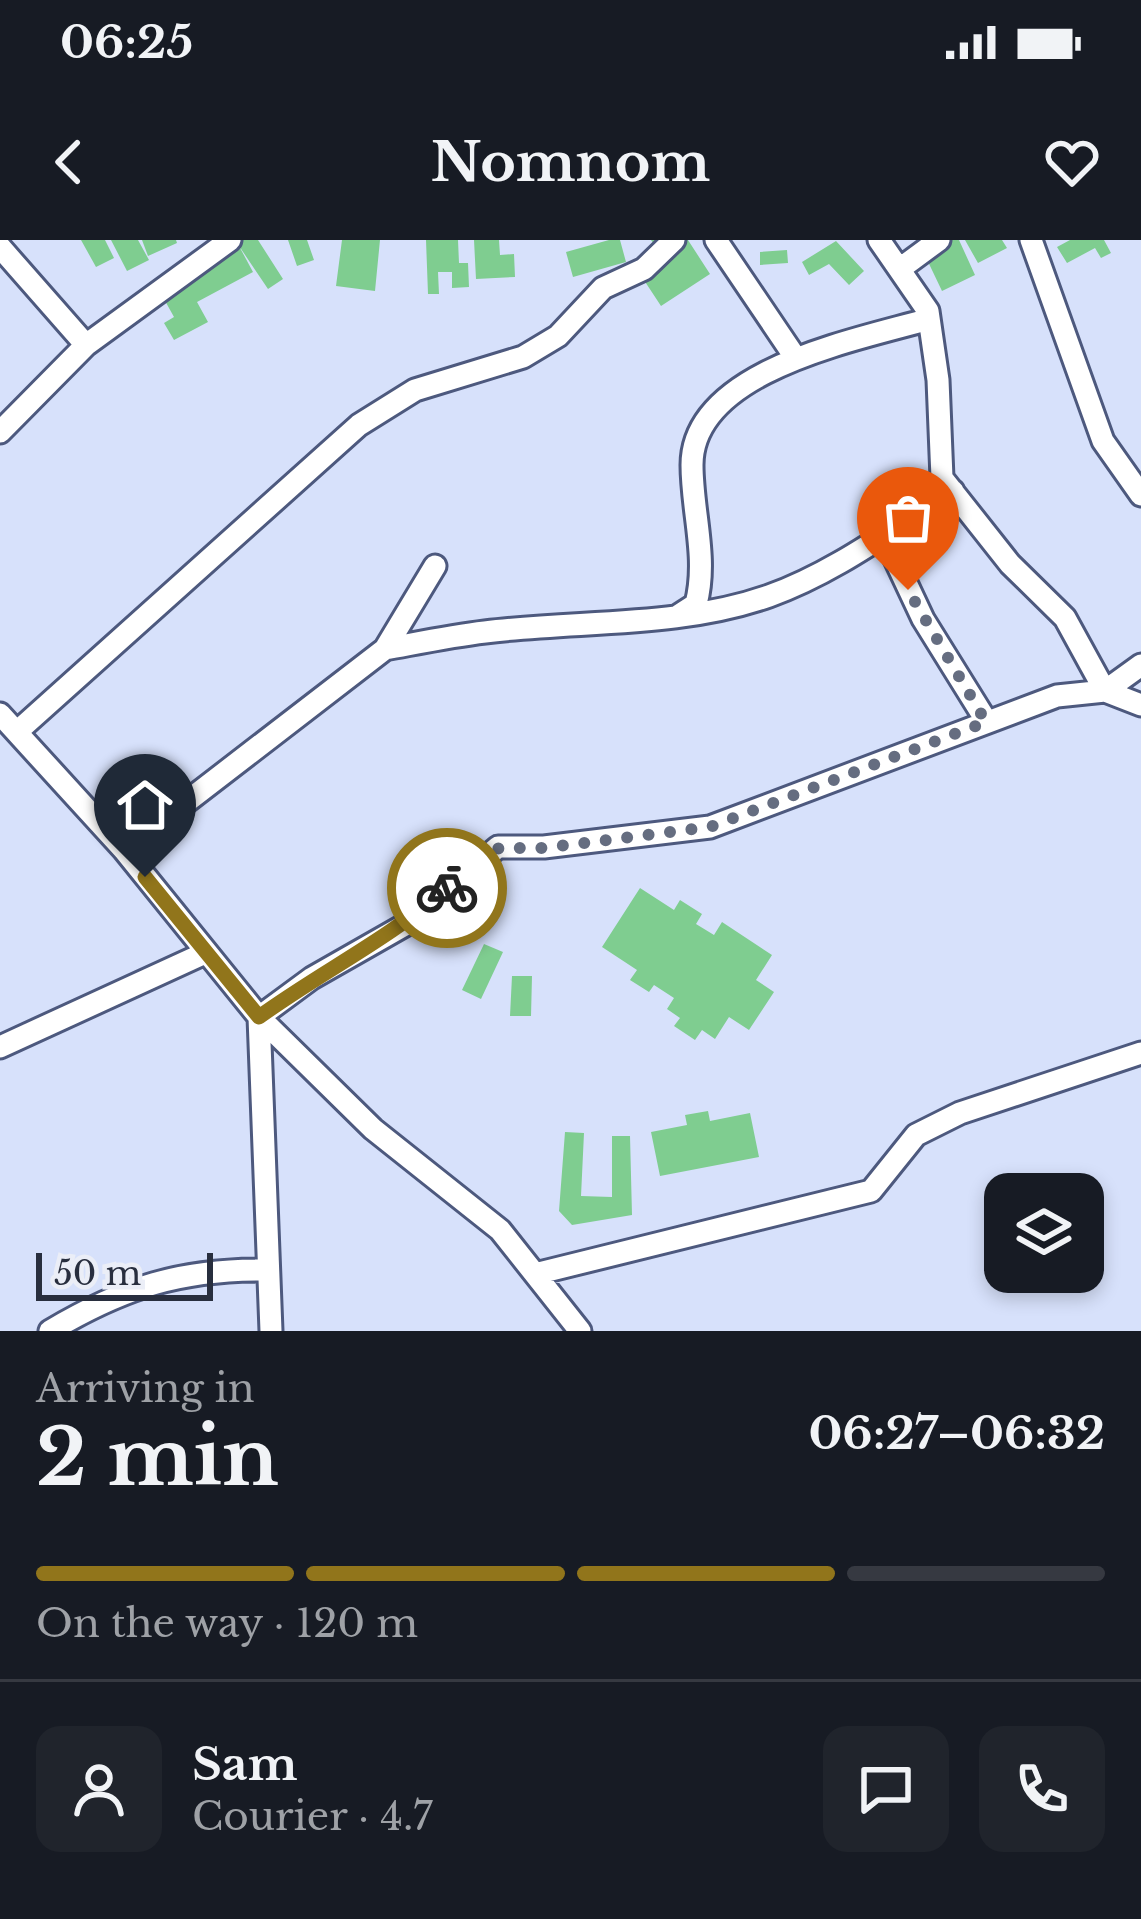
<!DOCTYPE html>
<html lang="en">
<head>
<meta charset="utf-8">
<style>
  body { margin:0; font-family:"Libre Baskerville",serif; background:#20242c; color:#f1f3f6; height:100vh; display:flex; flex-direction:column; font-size:45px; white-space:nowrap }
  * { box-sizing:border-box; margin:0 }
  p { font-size:39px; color:#9ea1a6 }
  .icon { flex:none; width:66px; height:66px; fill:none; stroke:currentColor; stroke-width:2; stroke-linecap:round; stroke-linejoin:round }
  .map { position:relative; height:1091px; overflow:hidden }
  .sheet { display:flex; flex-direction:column; background:#171b24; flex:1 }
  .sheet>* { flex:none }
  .fabs { position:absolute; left:984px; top:933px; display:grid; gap:24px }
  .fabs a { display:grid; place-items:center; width:120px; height:120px; border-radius:24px; background:#171b24; box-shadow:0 6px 18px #0003; font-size:60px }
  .scale { position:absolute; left:36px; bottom:30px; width:177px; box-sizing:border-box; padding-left:12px; border:6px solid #282e3e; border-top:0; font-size:33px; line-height:42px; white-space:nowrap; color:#282e3e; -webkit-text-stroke:9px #ebeef7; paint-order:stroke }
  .pin { position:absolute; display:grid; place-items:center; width:102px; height:102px; color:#fff; margin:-123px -51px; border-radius:50% 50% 50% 0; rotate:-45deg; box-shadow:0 0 12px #0007 }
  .pin .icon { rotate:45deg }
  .courier { position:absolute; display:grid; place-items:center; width:120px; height:120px; margin:-60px; border:9px solid #91751b; border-radius:50%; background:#fff; color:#222; box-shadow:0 3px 15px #0007 }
  .head em { font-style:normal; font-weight:800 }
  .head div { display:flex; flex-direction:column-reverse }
  .head { display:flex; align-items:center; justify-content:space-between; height:204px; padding:0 36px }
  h1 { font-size:78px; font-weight:800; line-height:90px }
  .bar { display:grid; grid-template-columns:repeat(4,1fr); gap:18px 12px; align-content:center; height:144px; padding:0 36px }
  .bar i { height:15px; border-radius:9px; background:#363941 }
  .bar .on { background:#91751b }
  .bar p { grid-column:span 4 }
  .line { display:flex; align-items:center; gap:30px; padding:0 36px; border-top:3px solid #363941 }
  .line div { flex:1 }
  .round { display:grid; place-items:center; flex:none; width:126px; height:126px; border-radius:24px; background:#20242c }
  .status { display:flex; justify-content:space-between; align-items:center; height:84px; padding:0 60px; background:#171b24; direction:ltr }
  .status svg { height:33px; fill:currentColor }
  header { display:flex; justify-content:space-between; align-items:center; height:156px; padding:0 36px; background:#171b24; font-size:54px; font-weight:800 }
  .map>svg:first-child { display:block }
  .building { fill:#7fcd90 }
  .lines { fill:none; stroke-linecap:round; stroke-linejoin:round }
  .minor-casing { stroke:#4d597e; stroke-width:27 }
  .minor { stroke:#fff; stroke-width:21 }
  .done { stroke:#656d80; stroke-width:12; stroke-dasharray:0 21.6 }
  .route { stroke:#91751b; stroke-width:15 }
</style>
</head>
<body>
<div class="status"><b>06:25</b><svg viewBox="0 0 49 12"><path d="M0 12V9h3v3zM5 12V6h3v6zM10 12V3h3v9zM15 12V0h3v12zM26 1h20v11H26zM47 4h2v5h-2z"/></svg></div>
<header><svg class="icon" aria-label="back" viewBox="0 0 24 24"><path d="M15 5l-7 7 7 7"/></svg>Nomnom<svg class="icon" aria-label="heart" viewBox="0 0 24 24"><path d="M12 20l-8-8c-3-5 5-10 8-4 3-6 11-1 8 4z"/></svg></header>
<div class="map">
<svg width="1141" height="1091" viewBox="0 0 1141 1091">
  <rect width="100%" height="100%" fill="#d7e1fb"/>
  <path class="building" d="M 81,0 L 105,0 L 114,18 L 96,27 Z
    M 111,0 L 138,0 L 149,20 L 127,31 Z
    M 142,0 L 176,0 L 177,3 L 148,16 Z
    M 235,0 L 258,0 L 283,39 L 268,49 Z
    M 288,0 L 307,0 L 314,20 L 297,26 Z
    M 342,0 L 380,0 L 375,51 L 336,46 Z
    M 426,0 L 458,0 L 459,23 L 468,23 L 469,47 L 452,48 L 452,32 L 438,32 L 439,54 L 428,54 Z
    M 474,0 L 499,0 L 500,15 L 514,14 L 515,37 L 476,39 Z
    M 609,0 L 620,0 L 626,22 L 573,37 L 566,12 Z
    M 651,0 L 688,0 L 710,34 L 661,66 L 636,28 L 660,12 Z
    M 936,0 L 959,0 L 975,35 L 942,51 L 921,7 Z
    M 965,0 L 1002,0 L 1007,8 L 978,23 Z
    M 1070,0 L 1104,0 L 1111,13 L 1101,18 L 1095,8 L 1067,23 L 1057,7 Z
    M 836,1 L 864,31 L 849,45 L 829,24 L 809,35 L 802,22 Z
    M 239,6 L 253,32 L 197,62 L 208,82 L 174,100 L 164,83 L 174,77 L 159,50 Z
    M 787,10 L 788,23 L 760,25 L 760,12 Z
    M 640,648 L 674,670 L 680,660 L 702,674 L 696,684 L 714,695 L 722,682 L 772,715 L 756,740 L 774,752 L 749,790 L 729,777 L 715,799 L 702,790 L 695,800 L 674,786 L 680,778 L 667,769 L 674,758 L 654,745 L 649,752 L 630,740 L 637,730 L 602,707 Z
    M 484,704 L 503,712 L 481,759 L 462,750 Z
    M 512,736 L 532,736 L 531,776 L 510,776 Z
    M 708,871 L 710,881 L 750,873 L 759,917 L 660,936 L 651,892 L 687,885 L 685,875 Z
    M 565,892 L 584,893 L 581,956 L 612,957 L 612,896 L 630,896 L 632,975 L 572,985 L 559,971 Z"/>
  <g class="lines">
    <g class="minor-casing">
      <path id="minor" d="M 716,0 L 795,117
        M 879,0 L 928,71 L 938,140 L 942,238 L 1010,324 L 1065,378 L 1105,451
        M 1031,0 L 1103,201 L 1141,255
        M 0,7 L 86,105
        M 901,28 L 939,0
        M 0,192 L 86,105 L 230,0
        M 885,298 L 923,379 L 987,482
        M 679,375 L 696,364 C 708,318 692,272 692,225 C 692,130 857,100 929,79
        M 385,409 C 418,403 451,396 485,392 C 579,380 678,388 769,356 C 836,332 893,288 953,251
        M 1105,451 L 1141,425
        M 0,474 L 124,610 L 259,777 L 373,889 L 500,990 L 580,1091
        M 19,490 L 359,185 L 415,150 L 523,117 L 558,96 L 603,48 L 644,29 L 674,0
        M 124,610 L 385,409 L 435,326
        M 0,807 L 205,713
        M 535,1034 L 871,951 L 916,895 L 960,873 L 1141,813
        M 50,1091 C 124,1047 181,1029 268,1030
        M 271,1091 L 259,777 L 312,738 L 405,685 L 498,607 L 544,607 L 710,587 L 1057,456 L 1105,451 L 1141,465"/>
    </g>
    <use href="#minor" class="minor"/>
  </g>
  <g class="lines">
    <path class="done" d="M 447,648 L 499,608 L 544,608 L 710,587 L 986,482 L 908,350"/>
    <path class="route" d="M 145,637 L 259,777 C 321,732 389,699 447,648"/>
  </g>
</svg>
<div class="fabs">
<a><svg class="icon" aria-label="layers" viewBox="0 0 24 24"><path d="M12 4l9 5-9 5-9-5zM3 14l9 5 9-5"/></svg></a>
</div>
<div class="scale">50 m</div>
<div class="pin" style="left:908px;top:350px;background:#ea580c"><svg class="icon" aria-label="bag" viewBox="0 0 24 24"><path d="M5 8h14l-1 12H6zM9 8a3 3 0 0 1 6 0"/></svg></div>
<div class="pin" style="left:145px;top:637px;background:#1f2937"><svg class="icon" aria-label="home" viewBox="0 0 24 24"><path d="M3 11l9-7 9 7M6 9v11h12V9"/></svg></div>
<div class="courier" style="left:447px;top:648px"><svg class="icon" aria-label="bike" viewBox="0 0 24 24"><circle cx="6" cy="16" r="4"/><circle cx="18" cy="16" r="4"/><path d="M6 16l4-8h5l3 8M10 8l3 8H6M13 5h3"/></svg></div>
</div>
<section class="sheet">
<div class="head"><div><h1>2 min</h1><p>Arriving in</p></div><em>06:27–06:32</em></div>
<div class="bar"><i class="on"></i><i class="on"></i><i class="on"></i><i></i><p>On the way · 120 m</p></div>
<div class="line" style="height:216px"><a class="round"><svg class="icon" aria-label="person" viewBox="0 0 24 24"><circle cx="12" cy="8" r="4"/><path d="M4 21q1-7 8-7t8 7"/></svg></a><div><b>Sam</b><p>Courier · 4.7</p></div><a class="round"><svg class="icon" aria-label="chat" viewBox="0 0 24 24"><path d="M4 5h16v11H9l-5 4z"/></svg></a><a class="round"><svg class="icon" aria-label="phone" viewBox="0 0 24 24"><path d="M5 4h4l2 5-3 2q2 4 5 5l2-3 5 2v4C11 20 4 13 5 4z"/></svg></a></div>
</section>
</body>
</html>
